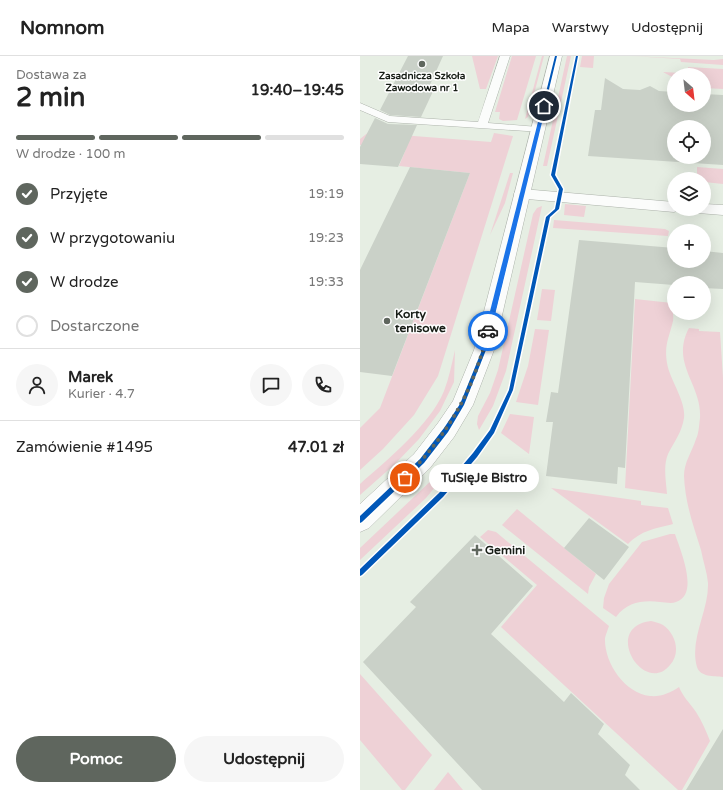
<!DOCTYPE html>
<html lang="pl">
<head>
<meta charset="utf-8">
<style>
  body { margin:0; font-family:"Varela Round",sans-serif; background:#f6f6f6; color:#222; height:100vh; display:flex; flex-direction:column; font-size:15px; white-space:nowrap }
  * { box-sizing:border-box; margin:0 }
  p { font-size:13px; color:#767676 }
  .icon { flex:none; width:22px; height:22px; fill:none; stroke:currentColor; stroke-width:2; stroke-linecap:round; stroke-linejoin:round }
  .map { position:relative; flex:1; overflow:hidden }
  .details { display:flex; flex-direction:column; background:#fff; width:360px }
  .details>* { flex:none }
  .needle { width:26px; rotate:152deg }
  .tools { position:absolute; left:307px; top:12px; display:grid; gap:8px }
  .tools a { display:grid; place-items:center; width:44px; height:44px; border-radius:50%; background:#fff; box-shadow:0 4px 16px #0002; font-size:20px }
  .pin { position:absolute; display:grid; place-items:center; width:34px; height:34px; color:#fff; margin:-17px; border:2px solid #fff; border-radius:50%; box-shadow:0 1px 4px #0007 }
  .courier { position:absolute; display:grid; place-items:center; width:40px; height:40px; margin:-20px; border:3px solid #1a73e8; border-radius:50%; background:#fff; color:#222; box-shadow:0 1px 5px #0007 }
  .bubble { position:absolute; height:28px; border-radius:14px; background:#fff; box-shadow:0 4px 16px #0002; font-size:13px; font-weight:700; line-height:28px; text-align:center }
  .head em { font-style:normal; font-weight:700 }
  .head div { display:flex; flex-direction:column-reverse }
  .head { display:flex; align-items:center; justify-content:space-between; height:68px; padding:0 16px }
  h1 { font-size:26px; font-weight:700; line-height:30px }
  .bar { display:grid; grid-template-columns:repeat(4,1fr); gap:6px 4px; align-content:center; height:48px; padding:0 16px }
  .bar i { height:5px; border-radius:3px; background:#e0e0e0 }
  .bar .on { background:#5f665e }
  .bar p { grid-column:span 4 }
  .line { display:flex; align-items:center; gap:10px; padding:0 16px; border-top:1px solid #e0e0e0 }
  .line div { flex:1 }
  .round { display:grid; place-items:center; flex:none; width:42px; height:42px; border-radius:21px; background:#f6f6f6 }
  ol { padding:0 16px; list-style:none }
  li { display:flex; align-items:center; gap:12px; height:44px }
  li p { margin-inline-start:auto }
  li .icon { padding:4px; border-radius:50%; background:#5f665e; color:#fff; stroke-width:4 }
  li:last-child { color:#767676 }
  li i { width:22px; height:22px; border:2px solid #e0e0e0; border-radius:50% }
  .action { display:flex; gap:8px; margin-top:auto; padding:8px 16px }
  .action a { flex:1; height:46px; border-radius:24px; background:#5f665e; color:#fff; font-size:16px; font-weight:700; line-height:46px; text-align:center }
  .action a+a { background:#f6f6f6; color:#222 }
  header { display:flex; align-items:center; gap:24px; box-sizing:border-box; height:56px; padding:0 20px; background:#fff; border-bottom:1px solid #e0e0e0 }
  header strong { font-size:19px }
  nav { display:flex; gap:22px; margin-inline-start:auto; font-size:14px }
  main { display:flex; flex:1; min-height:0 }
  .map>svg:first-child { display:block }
  .green { fill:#eed1d6 }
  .building { fill:#cad1c8; fill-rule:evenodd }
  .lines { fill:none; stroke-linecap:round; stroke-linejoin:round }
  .service-casing { stroke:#adb3ab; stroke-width:1 }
  .minor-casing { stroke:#adb3ab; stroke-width:1 }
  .tertiary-casing { stroke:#adb3ab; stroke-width:1 }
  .service { fill:#fbfcfb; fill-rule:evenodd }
  .minor { fill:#fbfcfb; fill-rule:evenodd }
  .tertiary { fill:#fbfcfb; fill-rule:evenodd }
  .cycleway-casing { stroke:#fff; stroke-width:3 }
  .cycleway { fill:#0057b8; fill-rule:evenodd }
  .route { fill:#1a73e8 }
  .done { stroke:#5f665e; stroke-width:4; stroke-dasharray:0 7.2 }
  .poi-dot { fill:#5f665e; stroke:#fff; stroke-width:1.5 }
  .labels { text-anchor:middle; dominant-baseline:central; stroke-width:3; stroke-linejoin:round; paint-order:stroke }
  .far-poi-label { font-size:10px; font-weight:bold; fill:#171d16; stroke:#fff }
  .poi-label { font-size:12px; font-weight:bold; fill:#171d16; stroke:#fff; text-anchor:start }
</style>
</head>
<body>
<header>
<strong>Nomnom</strong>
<nav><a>Mapa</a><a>Warstwy</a><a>Udostępnij</a></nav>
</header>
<main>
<section class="details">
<div class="head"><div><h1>2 min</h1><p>Dostawa za</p></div><em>19:40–19:45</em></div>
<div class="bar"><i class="on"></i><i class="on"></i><i class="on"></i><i></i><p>W drodze · 100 m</p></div>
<ol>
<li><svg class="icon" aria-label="check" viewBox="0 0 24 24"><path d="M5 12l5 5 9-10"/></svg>Przyjęte<p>19:19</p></li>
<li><svg class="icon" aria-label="check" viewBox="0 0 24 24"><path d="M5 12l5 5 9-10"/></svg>W przygotowaniu<p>19:23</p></li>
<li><svg class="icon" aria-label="check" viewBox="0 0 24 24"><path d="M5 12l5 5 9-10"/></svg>W drodze<p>19:33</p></li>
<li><i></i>Dostarczone</li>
</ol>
<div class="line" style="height:72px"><a class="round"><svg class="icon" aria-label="person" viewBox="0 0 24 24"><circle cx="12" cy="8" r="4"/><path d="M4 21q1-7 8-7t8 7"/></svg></a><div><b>Marek</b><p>Kurier · 4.7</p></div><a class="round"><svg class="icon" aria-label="chat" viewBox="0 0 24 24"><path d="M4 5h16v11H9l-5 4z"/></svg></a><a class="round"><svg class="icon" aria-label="phone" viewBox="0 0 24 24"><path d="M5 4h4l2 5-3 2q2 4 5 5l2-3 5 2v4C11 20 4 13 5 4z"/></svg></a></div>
<div class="line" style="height:52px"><div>Zamówienie #1495</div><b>47.01 zł</b></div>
<div class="action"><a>Pomoc</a><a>Udostępnij</a></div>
</section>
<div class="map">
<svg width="363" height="734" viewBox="0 0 363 734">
  <rect width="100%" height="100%" fill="#e6eee3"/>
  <path class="green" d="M 112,0 L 138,0 L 126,33 L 120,33 Z
    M 152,0 L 176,0 L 157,64 L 143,65 L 139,63 L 140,56 L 135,56 Z
    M 182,0 L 184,0 L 168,61 L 165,63 Z
    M 207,0 L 211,0 L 187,110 L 183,110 Z
    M 222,0 L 234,0 L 233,12 L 220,11 Z
    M 271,0 L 354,4 L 363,3 L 363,9 L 321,6 L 320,3 Z
    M 328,11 L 363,13 L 363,33 L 344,32 L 344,19 L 314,19 L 314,22 L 303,16 L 322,17 L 322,13 L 328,13 Z
    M 15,71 L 28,78 L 131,86 L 134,77 L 153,80 L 78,320 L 54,359 L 23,393 L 0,414 L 0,372 L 20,352 L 110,117 L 39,110 L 46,93 L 0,89 L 0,83 Z
    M 337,111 L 363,113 L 363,128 L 344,126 L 344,123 L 337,123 Z
    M 150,117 L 153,117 L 145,147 L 130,179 Z
    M 205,148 L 226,150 L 224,161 L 204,159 Z
    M 182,150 L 146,315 L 133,350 L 119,374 L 117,368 L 118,360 L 130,337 L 138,314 L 173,158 L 177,152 Z
    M 194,164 L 305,173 L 309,175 L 308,180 L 193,172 Z
    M 182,233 L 195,234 L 191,265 L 177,264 Z
    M 275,243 L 312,247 C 312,253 314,260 313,265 C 309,282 304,289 307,307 C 310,325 326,344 324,362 C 322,376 314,386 308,398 C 303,410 306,425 307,438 L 265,432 Z
    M 329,272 L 339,273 L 339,275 L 360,276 L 363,322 L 363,621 C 354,620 340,621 337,611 C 329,583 349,555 348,527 C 347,516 343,505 341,494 C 333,469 325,446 324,420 C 324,406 332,396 336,383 C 339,377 339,369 340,362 C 342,328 310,308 329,272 Z
    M 175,273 L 189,274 L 178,349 L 156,346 L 168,310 Z
    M 95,294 L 94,326 L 80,355 L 59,383 L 35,408 L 0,439 L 0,428 C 27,404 70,369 84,335 C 89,322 92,307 95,294 Z
    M 150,358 L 174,361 L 169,398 L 141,377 Z
    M 90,413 L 66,442 L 0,504 L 0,492 L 74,422 L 82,416 Z
    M 191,432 L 281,445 L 281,449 L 308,452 L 313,468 C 294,473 282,474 268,488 Z
    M 157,453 L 236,518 L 229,531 L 228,538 L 142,469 Z
    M 128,474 L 136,476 L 249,570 C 248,573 246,578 245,582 C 244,606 264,637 290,640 C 301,641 310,637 319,631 C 323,641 330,647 336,656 C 342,665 346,675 350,685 L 322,734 L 318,734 L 141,571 L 177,529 L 120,481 Z
    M 310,478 L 315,478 C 320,493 340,539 316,546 C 311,548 305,546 300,546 C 283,544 267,546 256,561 L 243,552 L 244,542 L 249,528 L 282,486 Z
    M 291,565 C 295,566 300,567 303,569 C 316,578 321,597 310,609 C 284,641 241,571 291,565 Z
    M 0,618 L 72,699 L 45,734 L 42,734 L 0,684 Z
    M 88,716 L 103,734 L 74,734 Z"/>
  <path class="building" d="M 48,0 L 83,0 L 69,31 L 75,31 L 61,61 L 30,59 L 20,54 Z
    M 245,22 L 263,33 L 280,34 L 290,30 L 299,35 L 314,36 L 314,49 L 344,49 L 344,38 L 363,39 L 363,109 L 228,100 L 235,54 L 241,54 ZM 314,71 L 344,71 L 344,101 L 314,101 Z
    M 15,62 L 28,68 L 57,69 L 38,111 L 0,108 L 0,91 Z
    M 50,111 L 110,117 L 32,320 L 0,316 L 0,214 Z
    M 219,184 L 314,192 L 314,205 L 344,205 L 344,195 L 363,197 L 363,233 L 344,232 L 344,227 L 314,227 L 314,229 L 275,226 L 265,412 L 258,411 L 257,428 L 186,420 L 193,366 L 186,366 L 191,336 L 198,337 Z
    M 229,462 L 269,491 L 244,524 L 204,492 Z
    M 115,479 L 173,530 L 131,578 L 204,646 L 211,637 L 244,668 L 238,678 L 270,709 L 265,719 L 280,734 L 122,734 L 3,606 L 56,551 L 50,546 Z
    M 363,673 L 363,734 L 326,734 Z"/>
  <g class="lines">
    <g class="service-casing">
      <path id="service" d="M 140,0 L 150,0 L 128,67 L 178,71 L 182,72 L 183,74 L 182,76 L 28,66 L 0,54 L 0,47 L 30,60 L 118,66 Z"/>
    </g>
    <g class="minor-casing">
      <path id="minor" d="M 162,133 L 314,146 L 314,153 L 321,153 L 314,156 L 156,142 L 154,138 L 156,134 Z
        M 344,148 L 363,149 L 363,159 L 338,157 L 336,153 L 344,153 Z"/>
    </g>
    <g class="tertiary-casing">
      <path id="tertiary" d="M 190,0 L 202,0 L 134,294 L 113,349 L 94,381 L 70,412 L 9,472 L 0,476 L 0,448 L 54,398 L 78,367 L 93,345 L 114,294 Z"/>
    </g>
    <use href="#service" class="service"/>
    <use href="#minor" class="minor"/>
    <use href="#tertiary" class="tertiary"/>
    <g class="cycleway-casing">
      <path id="cycleway" d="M 195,0 L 197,0 L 126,294 L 104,349 L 88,376 L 64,407 L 2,466 L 0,467 L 0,460 L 60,403 L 84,372 L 100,348 L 122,294 Z
        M 216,0 L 218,0 L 195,119 L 203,133 L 199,153 L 190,161 L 153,334 L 134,377 L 117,401 L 83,441 L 2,519 L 0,520 L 0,513 L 79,437 L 113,397 L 130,374 L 149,334 L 186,161 L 195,153 L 199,133 L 191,119 Z"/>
    </g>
    <use href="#cycleway" class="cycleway"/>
  </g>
  <path class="route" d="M 184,49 L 186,50 L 131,275 L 128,277 L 125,275 L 182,50 Z"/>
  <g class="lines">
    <path class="done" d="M 45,422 C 89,377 113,336 128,275"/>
  </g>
  <g class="poi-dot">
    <circle cx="62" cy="8" r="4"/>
    <circle cx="27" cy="265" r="4"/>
    <path d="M115 488h4v4h4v4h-4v4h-4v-4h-4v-4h4z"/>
  </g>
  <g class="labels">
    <g class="far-poi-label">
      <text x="62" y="20">Zasadnicza Szkoła<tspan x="62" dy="12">Zawodowa nr 1</tspan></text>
    </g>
    <g class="poi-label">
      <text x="35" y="258">Korty<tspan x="35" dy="14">tenisowe</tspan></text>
      <text x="125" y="494">Gemini</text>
    </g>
  </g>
</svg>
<div class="tools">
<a><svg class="needle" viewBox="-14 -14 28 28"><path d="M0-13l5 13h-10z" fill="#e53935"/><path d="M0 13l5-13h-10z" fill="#767676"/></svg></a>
<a><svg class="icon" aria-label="locate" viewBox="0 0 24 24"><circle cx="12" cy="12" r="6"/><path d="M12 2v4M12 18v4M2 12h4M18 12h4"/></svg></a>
<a><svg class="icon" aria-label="layers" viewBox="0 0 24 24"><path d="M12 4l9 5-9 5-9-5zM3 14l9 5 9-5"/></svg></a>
<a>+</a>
<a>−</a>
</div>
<div class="pin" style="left:45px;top:422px;background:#ea580c"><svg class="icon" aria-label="bag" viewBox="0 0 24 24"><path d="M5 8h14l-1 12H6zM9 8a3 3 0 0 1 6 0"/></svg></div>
<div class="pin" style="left:184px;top:50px;background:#1f2937"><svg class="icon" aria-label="home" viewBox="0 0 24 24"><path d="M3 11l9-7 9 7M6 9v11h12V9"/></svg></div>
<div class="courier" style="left:128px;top:275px"><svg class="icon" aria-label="car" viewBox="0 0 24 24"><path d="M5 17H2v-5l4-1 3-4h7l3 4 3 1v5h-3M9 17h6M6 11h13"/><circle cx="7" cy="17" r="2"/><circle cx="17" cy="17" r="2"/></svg></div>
<div class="bubble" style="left:69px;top:408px;width:110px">TuSięJe Bistro</div>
</div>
</main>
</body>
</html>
